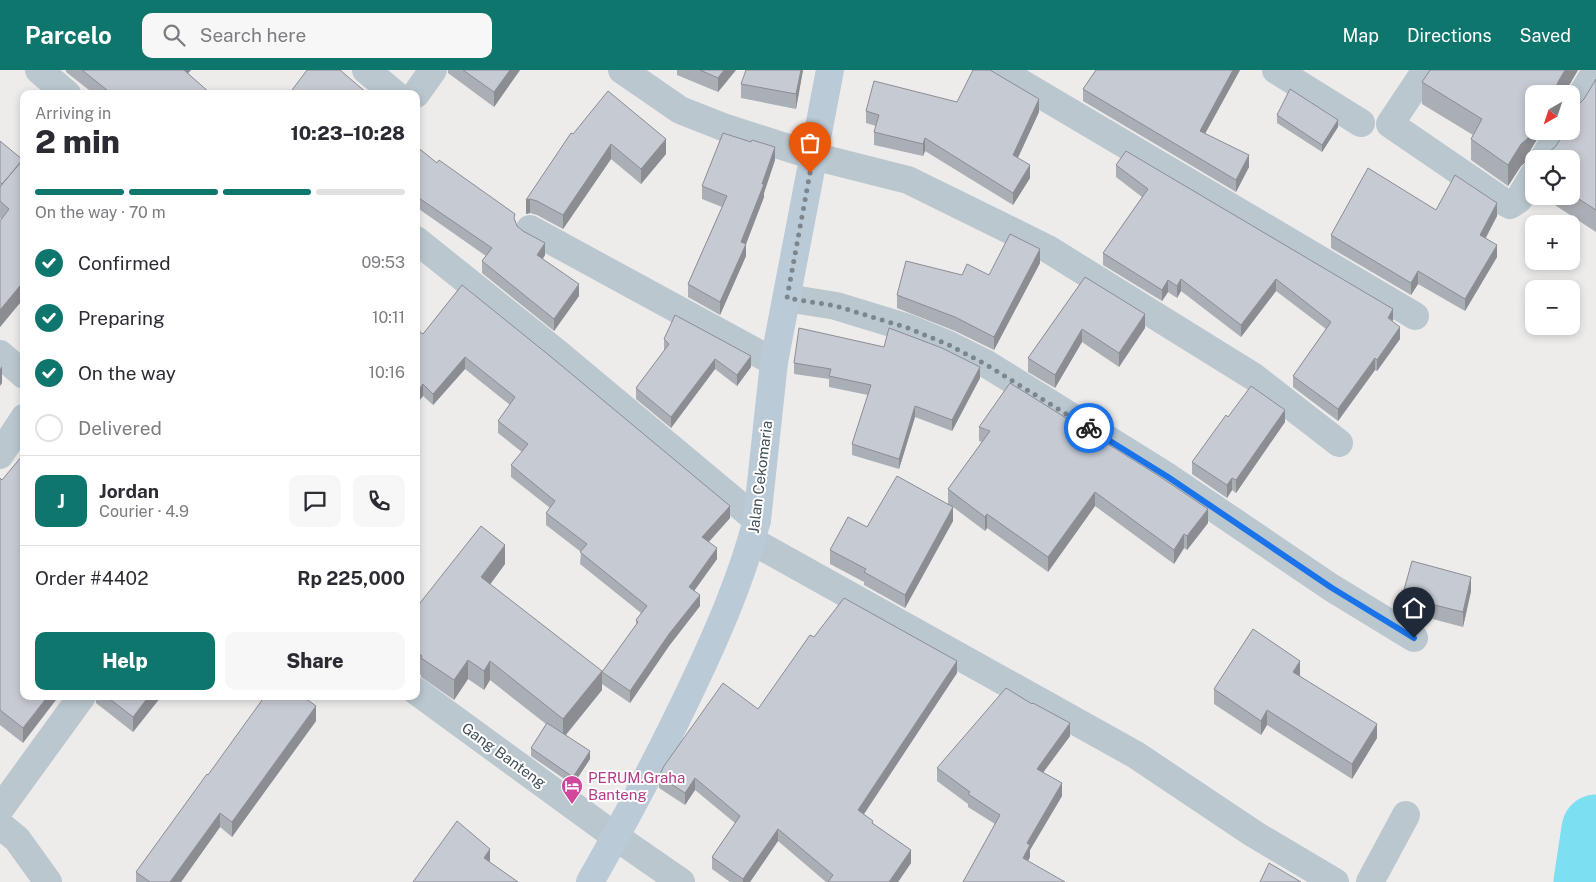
<!DOCTYPE html>
<html lang="en">
<head>
<meta charset="utf-8">
<style>
  body { margin:0; font-family:"Public Sans",sans-serif; background:#f7f7f7; color:#2b2b33; height:100vh; display:flex; flex-direction:column; font-size:19px; white-space:nowrap }
  * { box-sizing:border-box; margin:0 }
  p { font-size:16px; color:#7c7c81 }
  .icon { flex:none; width:28px; height:28px; fill:none; stroke:currentColor; stroke-width:2; stroke-linecap:round; stroke-linejoin:round }
  .map { position:relative; flex:1; overflow:hidden }
  .panel { position:absolute; left:20px; top:20px; width:400px; height:610px; display:flex; flex-direction:column; background:#fff; border-radius:10px; box-shadow:0 2px 8px #0003 }
  .panel>* { flex:none }
  .needle { width:32px; rotate:219deg }
  .tools { position:absolute; left:1525px; top:15px; display:grid; gap:10px }
  .tools a { display:grid; place-items:center; width:55px; height:55px; border-radius:10px; background:#fff; box-shadow:0 2px 8px #0003; font-size:25px }
  .pin { position:absolute; display:grid; place-items:center; width:42px; height:42px; color:#fff; margin:-51px -21px; border-radius:50% 50% 50% 0; rotate:-45deg; box-shadow:0 0 5px #0007 }
  .pin .icon { rotate:45deg }
  .courier { position:absolute; display:grid; place-items:center; width:50px; height:50px; margin:-25px; border:4px solid #1a73e8; border-radius:50%; background:#fff; color:#222; box-shadow:0 1px 6px #0007 }
  .head em { font-style:normal; font-weight:800 }
  .head div { display:flex; flex-direction:column-reverse }
  .head { display:flex; align-items:center; justify-content:space-between; height:85px; padding:0 15px }
  h1 { font-size:32px; font-weight:800; line-height:38px }
  .bar { display:grid; grid-template-columns:repeat(4,1fr); gap:8px 5px; align-content:center; height:60px; padding:0 15px }
  .bar i { height:6px; border-radius:4px; background:#e1e1e2 }
  .bar .active { background:#0f766e }
  .bar p { grid-column:span 4 }
  .line { display:flex; align-items:center; gap:12px; padding:0 15px; border-top:1px solid #e1e1e2 }
  .line div { flex:1 }
  .round { display:grid; place-items:center; flex:none; width:52px; height:52px; border-radius:10px; background:#f7f7f7 }
  ol { padding:0 15px; list-style:none }
  li { display:flex; align-items:center; gap:15px; height:55px }
  li p { margin-inline-start:auto }
  li .icon { padding:5px; border-radius:50%; background:#0f766e; color:#fff; stroke-width:4 }
  li:last-child { color:#7c7c81 }
  li i { width:28px; height:28px; border:2px solid #e1e1e2; border-radius:50% }
  .action { display:flex; gap:10px; margin-top:auto; padding:10px 15px }
  .action a { flex:1; height:58px; border-radius:10px; background:#0f766e; color:#fff; font-size:20px; font-weight:800; line-height:58px; text-align:center }
  .action a+a { background:#f7f7f7; color:#2b2b33 }
  header { display:flex; align-items:center; gap:30px; box-sizing:border-box; height:70px; padding:0 25px; background:#0f766e; color:#fff }
  header strong { font-size:24px }
  nav { display:flex; gap:28px; margin-inline-start:auto; font-size:18px }
  .search { width:350px; height:45px; background:#f7f7f7; display:flex; align-items:center; gap:12px; box-sizing:border-box; padding:0 18px; border-radius:10px; color:#7c7c81; font-size:19px }
  .map>svg:first-child { display:block }
  .lines { fill:none; stroke-linecap:round; stroke-linejoin:round }
  .river { stroke:#7ddff2; stroke-width:69 }
  .street { stroke:#bac7cf; stroke-width:28 }
  .secondary { stroke:#bbcad7; stroke-width:28 }
  .wall { fill:#aaaeb5 }
  .shaded-wall { fill:#8b8d93 }
  .building { fill:#c6cad2; stroke:#8b8d93 }
  .done { stroke:#7e868d; stroke-width:5; stroke-dasharray:0 9 }
  .route { stroke:#1a73e8; stroke-width:6 }
  .labels { text-anchor:middle; dominant-baseline:central; stroke-width:4; stroke-linejoin:round; paint-order:stroke }
  .street-label { font-size:15px; fill:#42505a; stroke:#fff }
  .hotel-label { font-size:15px; fill:#b23c85; stroke:#fff; text-anchor:start }
</style>
</head>
<body>
<header>
<strong>Parcelo</strong>
<div class="search"><svg class="icon" aria-label="search" viewBox="0 0 24 24"><circle cx="10" cy="10" r="6"/><path d="M15 15l6 6"/></svg>Search here</div>
<nav><a>Map</a><a>Directions</a><a>Saved</a></nav>
</header>
<div class="map">
<svg width="1596" height="812" viewBox="0 0 1596 812">
  <rect width="100%" height="100%" fill="#eeebeb"/>
  <g class="lines">
    <path class="river" d="M 1588,812 L 1596,759"/>
    <path class="street" d="M 39,0 L 67,24
      M 366,0 L 395,24
      M 622,0 L 680,40 L 723,57 L 813,86 L 908,110 L 1048,179 L 1254,307 L 1339,373
      M 999,0 L 1415,246
      M 1276,0 L 1361,53
      M 1426,0 L 1390,54 L 1504,132 L 1510,135 L 1519,129 L 1534,104
      M 416,24 L 433,0
      M 1571,42 L 1596,1
      M 1543,89 L 1560,61
      M 530,159 L 774,292
      M 416,170 L 556,282 L 757,450
      M 787,228 L 836,236 L 908,258 L 949,275 L 985,293 L 1168,407 L 1332,518 L 1414,568
      M 0,284 L 24,305
      M 0,385 L 24,348
      M 752,471 L 1136,685 L 1254,764 L 1335,812
      M 416,621 L 616,767 L 681,812
      M 0,739 L 82,626
      M 0,755 L 17,769 L 48,812
      M 1370,812 L 1406,745"/>
    <path class="secondary" d="M 590,812 C 627,747 662,681 694,613 C 719,560 742,507 757,450 L 774,292 L 830,0"/>
  </g>
  <path class="wall" d="M 66,0 L 191,0 L 188,3 L 210,24 L 94,24 L 66,2 Z
    M 448,0 L 520,0 L 494,37 L 448,3 Z
    M 677,0 L 736,0 L 718,22 L 677,5 Z
    M 803,0 L 796,39 L 741,28 L 741,14 Z
    M 1096,0 L 1240,0 L 1205,63 L 1249,97 L 1236,122 L 1083,31 L 1083,19 Z
    M 1430,0 L 1578,0 L 1564,24 L 1534,61 L 1542,61 L 1530,81 L 1528,90 L 1521,96 L 1508,116 L 1471,90 L 1471,69 L 1473,65 L 1422,34 L 1422,12 Z
    M 1596,9 L 1596,162 L 1541,126 L 1571,126 L 1571,89 L 1556,76 L 1573,48 L 1575,44 L 1575,35 L 1579,34 L 1584,29 Z
    M 957,32 L 1039,42 L 1018,88 L 1030,108 L 1013,135 L 925,81 L 923,86 L 874,75 L 874,62 L 876,56 L 866,53 L 866,41 Z
    M 1277,45 L 1338,57 L 1322,82 L 1277,53 Z
    M 573,64 L 666,84 L 641,114 L 611,89 L 563,159 L 537,145 L 530,143 L 526,144 L 526,130 Z
    M 0,71 L 24,92 L 24,228 L 0,257 L 0,151 L 1,149 L 0,148 Z
    M 416,76 L 437,93 L 515,150 L 517,156 L 545,185 L 543,189 L 579,226 L 554,261 L 482,203 L 482,191 L 486,186 L 416,137 Z
    M 775,90 L 764,123 L 764,127 L 746,174 L 746,186 L 720,245 L 688,227 L 688,214 L 722,137 L 702,129 L 702,116 Z
    M 1116,95 L 1393,252 L 1400,269 L 1377,301 L 1375,300 L 1338,351 L 1293,317 L 1293,306 L 1326,259 L 1276,221 L 1241,267 L 1181,221 L 1177,228 L 1168,222 L 1162,231 L 1103,195 L 1103,183 L 1142,127 L 1116,107 Z
    M 1436,140 L 1497,146 L 1486,168 L 1497,187 L 1465,241 L 1418,214 L 1411,225 L 1331,178 L 1331,165 Z
    M 1040,193 L 994,280 L 955,261 L 897,238 L 897,225 L 962,205 L 989,205 Z
    M 1085,207 L 1145,258 L 1119,297 L 1082,272 L 1055,318 L 1028,302 L 1028,288 Z
    M 462,215 L 730,448 L 709,472 L 717,489 L 694,521 L 700,536 L 669,576 L 630,633 L 602,614 L 602,602 L 636,555 L 636,550 L 641,543 L 580,494 L 581,482 L 546,455 L 546,443 L 550,438 L 511,407 L 511,395 L 522,382 L 498,363 L 498,351 L 510,335 L 465,299 L 433,335 L 423,326 L 423,264 Z
    M 664,269 L 751,297 L 737,316 L 715,299 L 671,358 L 636,329 L 636,318 L 664,281 Z
    M 794,293 L 980,308 L 952,361 L 915,347 L 899,399 L 852,385 L 852,374 L 868,325 L 829,317 L 829,309 L 794,304 Z
    M 1285,352 L 1236,423 L 1232,420 L 1227,428 L 1192,404 L 1192,392 Z
    M 979,357 L 1208,453 L 1187,480 L 1184,478 L 1174,494 L 1095,436 L 1048,502 L 987,458 L 985,461 L 953,437 L 953,451 L 905,538 L 864,515 L 864,512 L 830,494 L 830,480 L 867,457 L 951,436 L 948,434 L 948,419 L 982,372 L 979,371 Z
    M 24,387 L 23,673 L 0,655 L 0,408 L 2,410 Z
    M 505,494 L 490,514 L 602,620 L 566,665 L 590,689 L 573,715 L 531,686 L 531,678 L 546,654 L 490,610 L 484,620 L 468,609 L 454,630 L 421,607 L 421,605 L 416,601 L 416,538 Z
    M 1471,521 L 1463,557 L 1402,541 L 1402,527 Z
    M 814,567 L 957,603 L 864,744 L 911,793 L 898,812 L 826,812 L 778,771 L 750,812 L 730,812 L 712,799 L 712,787 L 735,753 L 695,720 L 685,735 L 659,718 L 659,706 L 758,639 Z
    M 1300,606 L 1377,668 L 1352,709 L 1267,655 L 1261,665 L 1214,634 L 1214,619 Z
    M 96,626 L 160,626 L 160,628 L 133,662 L 96,633 Z
    M 316,651 L 232,767 L 220,757 L 181,812 L 136,812 L 136,802 L 208,705 Z
    M 1070,666 L 1043,702 L 1062,726 L 1030,780 L 1030,787 L 1028,791 L 963,812 L 995,754 L 968,737 L 968,734 L 937,711 L 937,698 Z"/>
  <path class="shaded-wall" d="M 181,0 L 191,0 L 181,11 Z
    M 510,0 L 520,0 L 494,37 L 494,22 Z
    M 724,0 L 736,0 L 718,22 L 718,8 Z
    M 801,0 L 803,0 L 796,39 L 796,24 Z
    M 1233,0 L 1240,0 L 1200,73 L 1200,61 Z
    M 1565,0 L 1578,0 L 1564,24 L 1555,24 L 1555,20 L 1558,12 Z
    M 1039,29 L 1039,42 L 1013,98 L 1013,85 Z
    M 1338,50 L 1338,57 L 1322,82 L 1322,75 Z
    M 1534,53 L 1534,61 L 1542,61 L 1530,81 L 1528,90 L 1521,96 L 1508,116 L 1508,95 Z
    M 925,68 L 925,81 L 923,86 L 923,74 Z
    M 666,69 L 666,84 L 641,114 L 641,99 Z
    M 611,74 L 611,89 L 563,159 L 563,145 Z
    M 775,77 L 775,90 L 764,123 L 764,127 L 746,174 L 746,186 L 720,245 L 720,232 Z
    M 1249,85 L 1249,97 L 1236,122 L 1236,110 Z
    M 1030,95 L 1030,108 L 1013,135 L 1013,123 Z
    M 530,129 L 530,143 L 526,144 L 526,130 Z
    M 1497,133 L 1497,146 L 1480,178 L 1480,165 Z
    M 545,173 L 545,185 L 537,197 L 537,185 Z
    M 1497,175 L 1497,187 L 1465,241 L 1465,229 Z
    M 1040,179 L 1040,193 L 994,280 L 994,267 Z
    M 1418,201 L 1418,214 L 1411,225 L 1411,213 Z
    M 1181,209 L 1181,221 L 1177,228 L 1177,216 Z
    M 1276,209 L 1276,221 L 1241,267 L 1241,255 Z
    M 1168,210 L 1168,222 L 1162,231 L 1162,220 Z
    M 24,211 L 24,228 L 0,257 L 0,240 Z
    M 579,214 L 579,226 L 554,261 L 554,249 Z
    M 1393,239 L 1393,251 L 1388,248 Z
    M 1145,244 L 1145,258 L 1119,297 L 1119,283 Z
    M 1400,257 L 1400,269 L 1377,301 L 1377,290 Z
    M 1082,259 L 1082,272 L 1055,318 L 1055,305 Z
    M 751,286 L 751,297 L 737,316 L 737,305 Z
    M 465,287 L 465,299 L 433,335 L 433,324 Z
    M 1375,288 L 1375,300 L 1338,351 L 1338,339 Z
    M 715,289 L 715,299 L 671,358 L 671,347 Z
    M 2,296 L 2,313 L 0,316 L 0,299 Z
    M 980,297 L 980,308 L 952,361 L 952,350 Z
    M 423,314 L 423,326 L 416,335 L 416,323 Z
    M 915,336 L 915,347 L 899,399 L 899,389 Z
    M 1285,340 L 1285,352 L 1236,423 L 1236,410 Z
    M 1232,408 L 1232,420 L 1227,428 L 1227,415 Z
    M 1095,422 L 1095,436 L 1048,502 L 1048,487 Z
    M 730,436 L 730,448 L 702,479 L 702,467 Z
    M 953,437 L 953,451 L 905,538 L 905,525 Z
    M 1208,439 L 1208,453 L 1187,480 L 1187,466 Z
    M 987,444 L 987,458 L 985,461 L 985,447 Z
    M 1184,464 L 1184,478 L 1174,494 L 1174,480 Z
    M 505,475 L 505,494 L 481,527 L 481,507 Z
    M 717,478 L 717,489 L 689,528 L 689,517 Z
    M 1471,507 L 1471,521 L 1463,557 L 1463,542 Z
    M 700,525 L 700,536 L 669,576 L 630,633 L 630,621 L 669,564 Z
    M 468,590 L 468,609 L 454,630 L 454,610 Z
    M 490,591 L 490,610 L 484,620 L 484,601 Z
    M 957,591 L 957,603 L 858,753 L 858,740 Z
    M 1300,591 L 1300,606 L 1293,616 L 1293,602 Z
    M 602,601 L 602,620 L 563,668 L 563,649 Z
    M 48,626 L 59,626 L 23,673 L 23,658 Z
    M 149,626 L 160,626 L 160,628 L 133,662 L 133,647 Z
    M 316,636 L 316,651 L 232,767 L 232,752 Z
    M 1267,640 L 1267,655 L 1261,665 L 1261,651 Z
    M 1070,653 L 1070,666 L 1037,711 L 1037,699 Z
    M 1377,654 L 1377,668 L 1352,709 L 1352,694 Z
    M 590,681 L 590,689 L 573,715 L 573,707 Z
    M 695,708 L 695,720 L 685,735 L 685,723 Z
    M 1062,713 L 1062,726 L 1030,780 L 1030,787 L 1023,800 L 1023,788 L 1027,773 Z
    M 220,743 L 220,757 L 181,812 L 170,812 Z
    M 778,759 L 778,771 L 750,812 L 743,812 L 743,809 Z
    M 490,779 L 490,792 L 484,788 Z
    M 911,780 L 911,793 L 898,812 L 889,812 Z"/>
  <path class="building" d="M 82,0 L 184,0 L 210,23 L 112,24 Z
    M 307,0 L 340,0 L 368,24 L 289,24 Z
    M 463,0 L 510,0 L 494,22 Z
    M 700,0 L 724,0 L 718,8 Z
    M 746,0 L 801,0 L 796,24 L 741,14 Z
    M 973,0 L 990,0 L 1039,29 L 1013,85 L 1030,95 L 1013,123 L 925,68 L 923,74 L 874,62 L 879,45 L 866,41 L 874,11 L 957,32 Z
    M 1096,0 L 1233,0 L 1200,61 L 1249,85 L 1236,110 L 1083,19 Z
    M 1430,0 L 1565,0 L 1558,12 L 1555,20 L 1556,24 L 1534,24 L 1534,53 L 1530,59 L 1528,68 L 1521,74 L 1508,95 L 1471,69 L 1482,49 L 1422,12 Z
    M 1596,9 L 1596,140 L 1571,124 L 1571,89 L 1548,89 L 1549,82 L 1556,76 L 1565,61 L 1571,61 L 1571,51 L 1573,48 L 1576,40 L 1575,35 L 1579,34 L 1584,29 Z
    M 1290,19 L 1338,50 L 1322,75 L 1277,45 Z
    M 608,21 L 666,69 L 641,99 L 611,74 L 563,145 L 537,131 L 530,129 L 526,130 L 571,63 L 573,64 Z
    M 723,63 L 751,72 L 752,70 L 775,77 L 762,114 L 764,114 L 741,172 L 746,174 L 720,232 L 688,214 L 727,126 L 702,116 Z
    M 0,71 L 23,90 L 2,114 L 0,112 Z
    M 416,76 L 437,93 L 439,90 L 515,144 L 514,148 L 517,156 L 523,161 L 545,173 L 537,185 L 579,214 L 554,249 L 482,191 L 492,178 L 416,126 Z
    M 1126,81 L 1393,239 L 1388,248 L 1400,257 L 1377,290 L 1375,288 L 1338,339 L 1293,306 L 1331,252 L 1276,209 L 1241,255 L 1181,209 L 1177,216 L 1168,210 L 1162,220 L 1103,183 L 1148,119 L 1116,95 Z
    M 22,90 L 24,92 L 24,211 L 0,240 L 0,151 L 9,139 L 0,131 L 0,117 Z
    M 1368,98 L 1436,140 L 1455,105 L 1497,133 L 1480,165 L 1497,175 L 1465,229 L 1418,201 L 1411,213 L 1331,165 Z
    M 1010,164 L 1040,179 L 994,267 L 955,247 L 897,225 L 906,191 L 962,205 L 967,194 L 989,205 Z
    M 1085,207 L 1145,244 L 1119,283 L 1082,259 L 1055,305 L 1028,288 Z
    M 462,215 L 550,286 L 730,436 L 702,467 L 717,478 L 689,517 L 700,525 L 669,564 L 630,621 L 602,602 L 638,552 L 636,550 L 647,536 L 580,482 L 587,474 L 546,443 L 555,431 L 511,395 L 528,374 L 498,351 L 515,327 L 465,287 L 433,324 L 423,314 L 416,323 L 416,259 L 423,264 Z
    M 675,245 L 751,286 L 737,305 L 715,289 L 671,347 L 636,318 L 669,274 L 664,269 Z
    M 799,258 L 884,277 L 889,258 L 942,278 L 980,297 L 952,350 L 915,336 L 899,389 L 852,374 L 871,315 L 829,306 L 831,299 L 794,293 Z
    M 1010,313 L 1159,406 L 1208,439 L 1187,466 L 1184,464 L 1174,480 L 1095,422 L 1048,487 L 987,444 L 985,447 L 948,419 L 990,361 L 979,357 Z
    M 1251,316 L 1285,340 L 1236,410 L 1232,408 L 1227,415 L 1192,392 L 1226,345 L 1228,347 Z
    M 22,386 L 24,387 L 24,626 L 48,626 L 23,658 L 0,640 L 0,408 L 2,410 Z
    M 897,406 L 953,437 L 905,525 L 864,502 L 866,499 L 830,480 L 848,447 L 867,457 Z
    M 481,456 L 505,475 L 481,507 L 602,601 L 563,649 L 490,591 L 484,601 L 468,590 L 454,610 L 421,588 L 422,586 L 416,581 L 416,538 Z
    M 1412,491 L 1471,507 L 1463,542 L 1402,527 Z
    M 844,528 L 957,591 L 858,740 L 873,751 L 872,753 L 911,780 L 889,812 L 828,812 L 833,805 L 778,759 L 743,809 L 712,787 L 740,746 L 695,708 L 685,723 L 659,706 L 664,696 L 723,613 L 758,639 L 810,565 L 814,567 Z
    M 1253,559 L 1300,591 L 1293,602 L 1377,654 L 1352,694 L 1267,640 L 1261,651 L 1214,619 Z
    M 1006,618 L 1032,634 L 1033,633 L 1070,653 L 1037,699 L 1062,713 L 1027,773 L 1030,775 L 1023,788 L 1065,812 L 963,812 L 1000,745 L 968,724 L 970,722 L 937,698 Z
    M 106,626 L 149,626 L 133,647 Z
    M 265,626 L 302,626 L 316,636 L 232,752 L 220,743 L 170,812 L 150,812 L 136,802 L 207,704 L 208,705 Z
    M 547,653 L 590,681 L 573,707 L 531,678 Z
    M 457,751 L 490,779 L 484,788 L 518,812 L 413,812 Z
    M 1269,793 L 1301,812 L 1260,812 Z"/>
  <g class="lines">
    <path class="done" d="M 810,103 L 787,228 L 836,236 L 908,258 L 949,275 L 985,294 L 1089,358"/>
    <path class="route" d="M 1089,358 L 1168,407 L 1332,518 L 1414,568"/>
  </g>
  <defs>
    <g id="hotel-pin" transform="scale(1.125)"><path d="M0 17L-7.5 6A9.5 9.5 0 1 1 7.5 6Z" fill="#d1479c" stroke="#fff"/><path d="M-6-4.5h1.5V1H6V5H4.5V3h-9V5H-6ZM-4 0a1.8 1.8 0 1 1 3.6 0ZM.5 0V-2.5h3Q6-2.5 6 0Z" fill="#fff"/></g>
  </defs>
  <g fill-rule="evenodd">
    <use href="#hotel-pin" x="572" y="716"/>
  </g>
  <g class="labels">
    <g class="street-label">
      <text transform="translate(760 407) rotate(-83)">Jalan Cekomaria</text>
      <text transform="translate(504 685) rotate(36)">Gang Banteng</text>
    </g>
    <g class="hotel-label">
      <text x="588" y="707">PERUM.Graha<tspan x="588" dy="17">Banteng</tspan></text>
    </g>
  </g>
</svg>
<div class="tools">
<a><svg class="needle" viewBox="-14 -14 28 28"><path d="M0-13l5 13h-10z" fill="#e53935"/><path d="M0 13l5-13h-10z" fill="#7c7c81"/></svg></a>
<a><svg class="icon" aria-label="locate" viewBox="0 0 24 24"><circle cx="12" cy="12" r="6"/><path d="M12 2v4M12 18v4M2 12h4M18 12h4"/></svg></a>
<a>+</a>
<a>−</a>
</div>
<div class="pin" style="left:810px;top:103px;background:#ea580c"><svg class="icon" aria-label="bag" viewBox="0 0 24 24"><path d="M5 8h14l-1 12H6zM9 8a3 3 0 0 1 6 0"/></svg></div>
<div class="pin" style="left:1414px;top:568px;background:#1f2937"><svg class="icon" aria-label="home" viewBox="0 0 24 24"><path d="M3 11l9-7 9 7M6 9v11h12V9"/></svg></div>
<div class="courier" style="left:1089px;top:358px"><svg class="icon" aria-label="bike" viewBox="0 0 24 24"><circle cx="6" cy="16" r="4"/><circle cx="18" cy="16" r="4"/><path d="M6 16l4-8h5l3 8M10 8l3 8H6M13 5h3"/></svg></div>
<section class="panel">
<div class="head"><div><h1>2 min</h1><p>Arriving in</p></div><em>10:23–10:28</em></div>
<div class="bar"><i class="active"></i><i class="active"></i><i class="active"></i><i></i><p>On the way · 70 m</p></div>
<ol>
<li><svg class="icon" aria-label="check" viewBox="0 0 24 24"><path d="M5 12l5 5 9-10"/></svg>Confirmed<p>09:53</p></li>
<li><svg class="icon" aria-label="check" viewBox="0 0 24 24"><path d="M5 12l5 5 9-10"/></svg>Preparing<p>10:11</p></li>
<li><svg class="icon" aria-label="check" viewBox="0 0 24 24"><path d="M5 12l5 5 9-10"/></svg>On the way<p>10:16</p></li>
<li><i></i>Delivered</li>
</ol>
<div class="line" style="height:90px"><b class="round" style="background:#0f766e;color:#fff">J</b><div><b>Jordan</b><p>Courier · 4.9</p></div><a class="round"><svg class="icon" aria-label="chat" viewBox="0 0 24 24"><path d="M4 5h16v11H9l-5 4z"/></svg></a><a class="round"><svg class="icon" aria-label="phone" viewBox="0 0 24 24"><path d="M5 4h4l2 5-3 2q2 4 5 5l2-3 5 2v4C11 20 4 13 5 4z"/></svg></a></div>
<div class="line" style="height:65px"><div>Order #4402</div><b>Rp 225,000</b></div>
<div class="action"><a>Help</a><a>Share</a></div>
</section>
</div>
</body>
</html>
